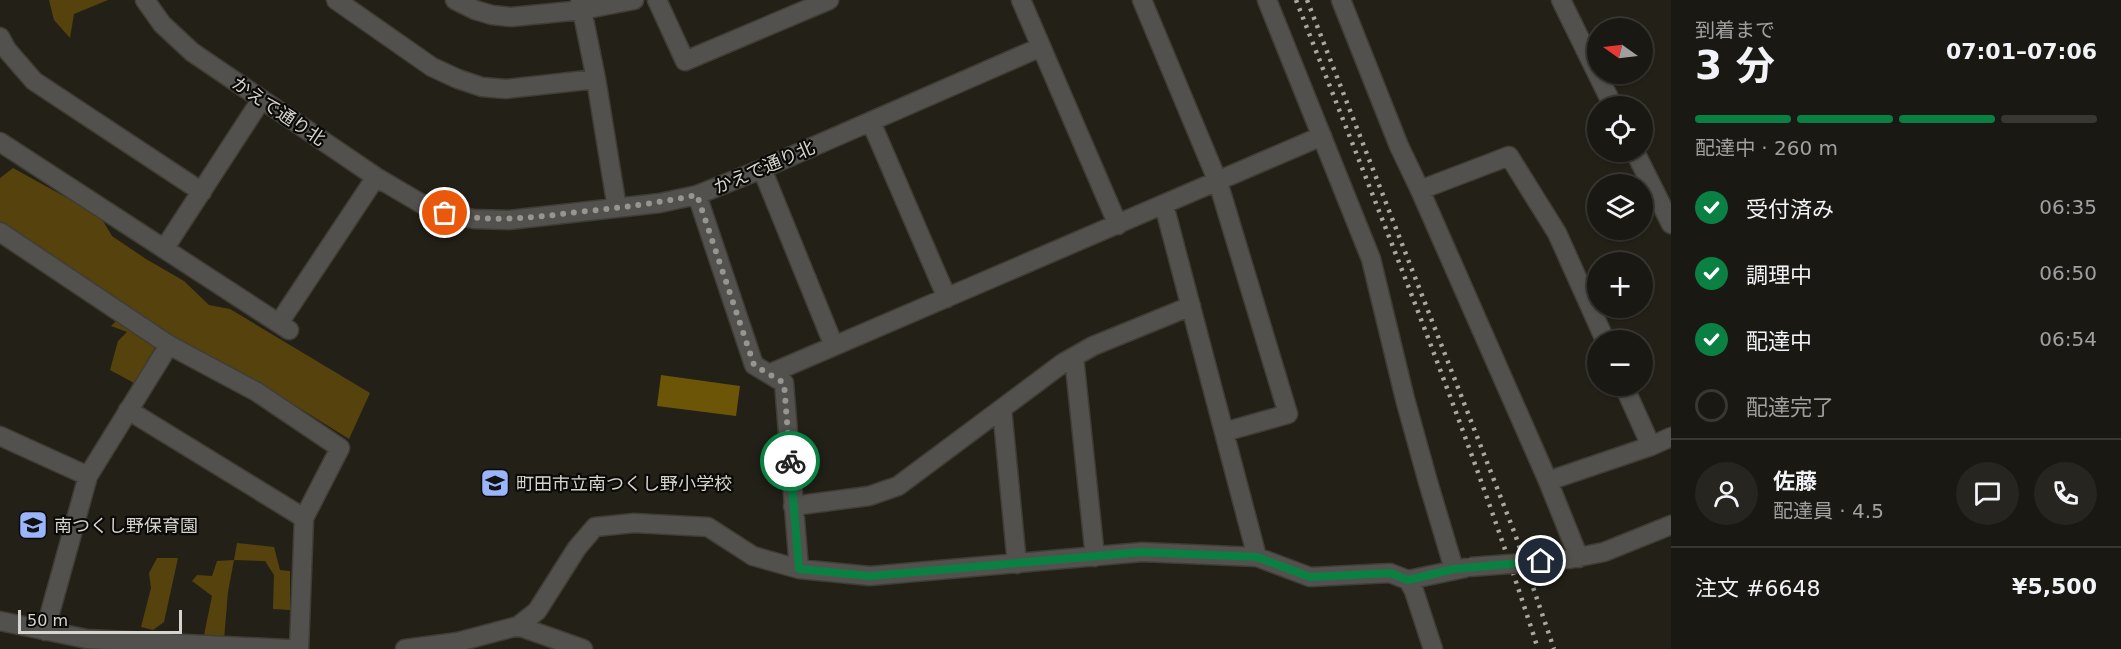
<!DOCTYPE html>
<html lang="ja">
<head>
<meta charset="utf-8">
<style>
  body { margin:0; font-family:"DejaVu Sans","Noto Sans JP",sans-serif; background:#272520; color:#f1f3f6; height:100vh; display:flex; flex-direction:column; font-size:22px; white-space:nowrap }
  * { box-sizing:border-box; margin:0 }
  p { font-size:20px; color:#9fa09f }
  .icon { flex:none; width:33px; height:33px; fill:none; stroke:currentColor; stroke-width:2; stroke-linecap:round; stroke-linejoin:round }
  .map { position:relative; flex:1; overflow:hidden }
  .drawer { display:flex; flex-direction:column; background:#1a1812; width:450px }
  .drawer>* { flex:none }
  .needle { width:39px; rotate:284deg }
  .controls { position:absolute; left:1587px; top:18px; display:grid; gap:12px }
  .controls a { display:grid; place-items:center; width:66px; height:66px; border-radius:50%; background:#1a1812; box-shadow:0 2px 4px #0004,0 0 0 2px #383732; font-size:30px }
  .scale { position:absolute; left:18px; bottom:15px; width:164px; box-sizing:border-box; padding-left:6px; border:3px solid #d6d4ce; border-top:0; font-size:16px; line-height:21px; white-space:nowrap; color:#d6d4ce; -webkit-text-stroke:4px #0b0a07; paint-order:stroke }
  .pin { position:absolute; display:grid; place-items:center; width:51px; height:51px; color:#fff; margin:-26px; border:3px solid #fff; border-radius:50%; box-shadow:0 2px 6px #0007 }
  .courier { position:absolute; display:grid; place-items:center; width:60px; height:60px; margin:-30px; border:4px solid #0b8043; border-radius:50%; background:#fff; color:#222; box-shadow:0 2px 8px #0007 }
  .summary em { font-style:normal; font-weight:700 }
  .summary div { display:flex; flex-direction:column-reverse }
  .summary { display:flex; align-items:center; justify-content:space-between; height:102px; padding:0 24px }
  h1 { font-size:39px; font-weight:700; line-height:45px }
  .bar { display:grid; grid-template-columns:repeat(4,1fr); gap:9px 6px; align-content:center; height:72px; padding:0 24px }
  .bar i { height:8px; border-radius:4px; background:#383732 }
  .bar .selected { background:#0b8043 }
  .bar p { grid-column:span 4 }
  .line { display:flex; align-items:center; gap:15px; padding:0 24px; border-top:2px solid #383732 }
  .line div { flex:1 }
  .round { display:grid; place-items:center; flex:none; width:63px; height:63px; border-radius:32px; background:#272520 }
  ol { padding:0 24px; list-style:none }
  li { display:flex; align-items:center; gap:18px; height:66px }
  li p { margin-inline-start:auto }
  li .icon { padding:6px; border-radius:50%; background:#0b8043; color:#fff; stroke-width:4 }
  li:last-child { color:#9fa09f }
  li i { width:33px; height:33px; border:3px solid #383732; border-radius:50% }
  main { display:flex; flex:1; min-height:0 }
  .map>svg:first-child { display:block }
  .forest { fill:#55420c }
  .water { fill:#6d5507 }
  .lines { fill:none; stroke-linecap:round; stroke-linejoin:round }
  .minor-casing { stroke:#403d35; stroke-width:21 }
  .minor { stroke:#53514e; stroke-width:18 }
  .rail { stroke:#aba8a2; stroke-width:4.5; stroke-dasharray:3 6; stroke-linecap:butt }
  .minor-bridge-casing { stroke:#403d35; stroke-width:21; stroke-linecap:butt }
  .minor-bridge { stroke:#53514e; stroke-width:18 }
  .done { stroke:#97958e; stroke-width:6; stroke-dasharray:0 10.8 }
  .route { stroke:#0b8043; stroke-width:8 }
  .labels { text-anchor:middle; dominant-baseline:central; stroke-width:4.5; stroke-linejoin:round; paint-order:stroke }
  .street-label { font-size:18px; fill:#d6d4ce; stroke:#0b0a07 }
  .poi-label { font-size:18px; fill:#d6d4ce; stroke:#0b0a07; text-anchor:start }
</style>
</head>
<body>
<main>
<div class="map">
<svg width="1671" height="649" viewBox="0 0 1671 649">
  <rect width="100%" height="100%" fill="#232018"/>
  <path class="forest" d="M 49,0 L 108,0 L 74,14 L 70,38 L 54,20 Z
    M 13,168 L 100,216 L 112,236 L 146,259 L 184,281 L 209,305 L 230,309 L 370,393 L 349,439 L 261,384 L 176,338 L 0,228 L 0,178 Z
    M 118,319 L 156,346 L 134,383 L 110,370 L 118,341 L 127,332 L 111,326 Z
    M 237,543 L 274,547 L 280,570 L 290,571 L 290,610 L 273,609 L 274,575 L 265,561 L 234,560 L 228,592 L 224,640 L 204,635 L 212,596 L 192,581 L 197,575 L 212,576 L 217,561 L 234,560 Z
    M 157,558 L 178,558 L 164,622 L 153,630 L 141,627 L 151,588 L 149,573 Z"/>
  <path class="water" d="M 661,375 L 740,386 L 736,416 L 657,406 Z"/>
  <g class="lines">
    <g class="minor-casing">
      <path id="minor" d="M 145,0 L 162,24 L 192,52 L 376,177 L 422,204 L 445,213 L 474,219 L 509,220 L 660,203 L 697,195 L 762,169 L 1041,47
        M 336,0 L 432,67 L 458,79 L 482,87 L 506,89 L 596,79
        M 455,0 L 475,10 L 492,15 L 511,17 L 582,10 L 634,0
        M 580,0 L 596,79 L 617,208
        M 657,0 L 685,61 L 829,0
        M 1021,0 L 1118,225
        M 1142,0 L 1218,182 L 1288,414 L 1224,432
        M 1267,0 L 1371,259 L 1405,399 L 1428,482 L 1454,569
        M 1341,0 L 1399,146 L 1420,190 L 1548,481 L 1579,558
        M 1561,0 L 1613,106
        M 0,37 L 7,50 L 34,81 L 202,192
        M 871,122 L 947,298
        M 0,142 L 289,330
        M 1635,152 L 1671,224
        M 762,169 L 834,346
        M 1420,190 L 1509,156 L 1557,233 L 1605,340
        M 697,195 L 754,365 L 784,383 L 799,569
        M 1164,205 L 1257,557
        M 0,232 L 169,345 L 257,392 L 340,448 L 304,518 L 299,649
        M 164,249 L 261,100
        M 279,323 L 376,177
        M 1074,357 L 1095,557
        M 769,374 L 1322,136
        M 1624,386 L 1651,446
        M 1002,409 L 1017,564
        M 128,410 L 304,518
        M 0,436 L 88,476
        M 1548,481 L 1651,446 L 1671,437
        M 793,506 L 869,496 L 898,486 L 1063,363 L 1093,346 L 1191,306
        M 1569,559 L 1604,552 L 1671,525
        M 1408,580 L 1465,568
        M 0,621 L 87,639 L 288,649
        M 518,626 L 583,649
        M 45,631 L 88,476 L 169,345
        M 405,649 L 458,642 L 518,626 L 537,611 L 577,548 L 595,527 L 634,523 L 708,527 L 753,556 L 799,569 L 870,576 L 1142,552 L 1257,557 L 1310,577 L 1390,573 L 1408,580 L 1414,591 L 1433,649"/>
    </g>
    <use href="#minor" class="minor"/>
    <path class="rail" d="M 1296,0 C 1380,215 1468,429 1538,649
      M 1307,0 L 1515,534 L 1554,649"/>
    <g class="minor-bridge-casing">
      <path id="minor-bridge" d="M 1470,567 L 1564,560"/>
    </g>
    <use href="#minor-bridge" class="minor-bridge"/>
  </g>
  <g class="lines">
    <path class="done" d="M 445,213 C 494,223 530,218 578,212 C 619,208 658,203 697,195 L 754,365 L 784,383 L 790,461"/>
    <path class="route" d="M 790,461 L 799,569 L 870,576 L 1142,552 L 1257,557 L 1310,577 L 1390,573 L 1408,580 L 1454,569 L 1541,561"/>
  </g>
  <defs>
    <g id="school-square" transform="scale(1.5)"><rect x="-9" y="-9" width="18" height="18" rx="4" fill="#9bb5fd" stroke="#0b0a07"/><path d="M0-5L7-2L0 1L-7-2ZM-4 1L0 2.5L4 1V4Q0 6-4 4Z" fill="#111"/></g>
  </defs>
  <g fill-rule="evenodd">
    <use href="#school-square" x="495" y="483"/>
    <use href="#school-square" x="33" y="525"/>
  </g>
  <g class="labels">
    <g class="street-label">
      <text transform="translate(279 111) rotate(34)">かえで通り北</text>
      <text transform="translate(764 167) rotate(-23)">かえで通り北</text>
    </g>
    <g class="poi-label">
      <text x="516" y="483">町田市立南つくし野小学校</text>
      <text x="54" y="525">南つくし野保育園</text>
    </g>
  </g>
</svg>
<div class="controls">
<a><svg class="needle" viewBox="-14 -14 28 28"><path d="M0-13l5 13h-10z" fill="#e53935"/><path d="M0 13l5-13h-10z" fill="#9fa09f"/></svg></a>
<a><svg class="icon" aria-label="locate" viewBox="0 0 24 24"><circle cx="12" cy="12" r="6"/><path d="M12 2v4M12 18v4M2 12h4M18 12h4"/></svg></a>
<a><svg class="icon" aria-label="layers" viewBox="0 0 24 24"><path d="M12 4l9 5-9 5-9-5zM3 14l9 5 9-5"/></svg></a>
<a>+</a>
<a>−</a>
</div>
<div class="scale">50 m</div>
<div class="pin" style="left:445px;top:213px;background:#ea580c"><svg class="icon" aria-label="bag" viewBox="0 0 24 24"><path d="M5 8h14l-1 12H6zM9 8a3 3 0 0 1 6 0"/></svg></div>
<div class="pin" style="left:1541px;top:561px;background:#1f2937"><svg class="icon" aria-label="home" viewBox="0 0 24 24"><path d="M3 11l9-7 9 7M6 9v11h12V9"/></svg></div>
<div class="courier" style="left:790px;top:461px"><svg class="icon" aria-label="bike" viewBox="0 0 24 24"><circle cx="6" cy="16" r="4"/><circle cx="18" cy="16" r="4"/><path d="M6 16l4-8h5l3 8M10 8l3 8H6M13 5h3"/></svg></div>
</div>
<section class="drawer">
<div class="summary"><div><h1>3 分</h1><p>到着まで</p></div><em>07:01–07:06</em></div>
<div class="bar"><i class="selected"></i><i class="selected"></i><i class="selected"></i><i></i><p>配達中 · 260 m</p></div>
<ol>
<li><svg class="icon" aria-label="check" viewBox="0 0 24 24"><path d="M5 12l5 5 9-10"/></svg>受付済み<p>06:35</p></li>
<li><svg class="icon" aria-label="check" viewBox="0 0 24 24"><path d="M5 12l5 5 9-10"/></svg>調理中<p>06:50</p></li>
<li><svg class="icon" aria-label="check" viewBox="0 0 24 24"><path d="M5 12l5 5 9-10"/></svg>配達中<p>06:54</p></li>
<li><i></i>配達完了</li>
</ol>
<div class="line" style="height:108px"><a class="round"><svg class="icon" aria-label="person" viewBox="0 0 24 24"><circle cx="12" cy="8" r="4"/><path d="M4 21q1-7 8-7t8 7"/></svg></a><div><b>佐藤</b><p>配達員 · 4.5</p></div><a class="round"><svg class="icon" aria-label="chat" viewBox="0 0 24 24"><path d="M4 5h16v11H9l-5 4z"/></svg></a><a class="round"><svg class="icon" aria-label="phone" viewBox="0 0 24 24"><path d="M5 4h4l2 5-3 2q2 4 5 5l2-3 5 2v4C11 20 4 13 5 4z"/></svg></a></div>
<div class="line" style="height:78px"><div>注文 #6648</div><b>¥5,500</b></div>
</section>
</main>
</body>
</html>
